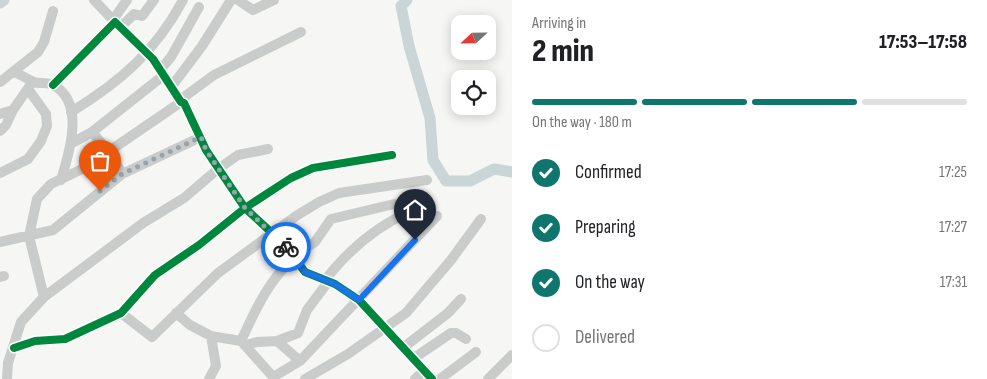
<!DOCTYPE html>
<html lang="en">
<head>
<meta charset="utf-8">
<style>
  body { margin:0; font-family:"Sofia Sans Condensed",sans-serif; background:#f6f6f6; color:#202124; height:100vh; display:flex; flex-direction:column; font-size:19px; white-space:nowrap }
  * { box-sizing:border-box; margin:0 }
  p { font-size:16px; color:#757577 }
  .icon { flex:none; width:28px; height:28px; fill:none; stroke:currentColor; stroke-width:2; stroke-linecap:round; stroke-linejoin:round }
  .map { position:relative; flex:1; overflow:hidden }
  .panel { display:flex; flex-direction:column; background:#fff; width:475px }
  .panel>* { flex:none }
  .needle { width:32px; rotate:248deg }
  .controls { position:absolute; left:451px; top:15px; display:grid; gap:10px }
  .controls a { display:grid; place-items:center; width:45px; height:45px; border-radius:10px; background:#fff; box-shadow:0 2px 12px #0003; font-size:25px }
  .pin { position:absolute; display:grid; place-items:center; width:42px; height:42px; color:#fff; margin:-51px -21px; border-radius:50% 50% 50% 0; rotate:-45deg; box-shadow:0 0 5px #0007 }
  .pin .icon { rotate:45deg }
  .courier { position:absolute; display:grid; place-items:center; width:50px; height:50px; margin:-25px; border:4px solid #1a73e8; border-radius:50%; background:#fff; color:#222; box-shadow:0 1px 6px #0007 }
  .overview em { font-style:normal; font-weight:800 }
  .overview div { display:flex; flex-direction:column-reverse }
  .overview { display:flex; align-items:center; justify-content:space-between; height:85px; padding:0 20px }
  h1 { font-size:32px; font-weight:800; line-height:38px }
  .bar { display:grid; grid-template-columns:repeat(4,1fr); gap:8px 5px; align-content:center; height:60px; padding:0 20px }
  .bar i { height:6px; border-radius:4px; background:#e0e0e0 }
  .bar .selected { background:#0f766e }
  .bar p { grid-column:span 4 }
  ol { padding:0 20px; list-style:none }
  li { display:flex; align-items:center; gap:15px; height:55px }
  li p { margin-inline-start:auto }
  li .icon { padding:5px; border-radius:50%; background:#0f766e; color:#fff; stroke-width:4 }
  li:last-child { color:#757577 }
  li i { width:28px; height:28px; border:2px solid #e0e0e0; border-radius:50% }
  main { display:flex; flex:1; min-height:0 }
  .map>svg:first-child { display:block }
  .lines { fill:none; stroke-linecap:round; stroke-linejoin:round }
  .river { stroke:#cad5d7; stroke-width:11 }
  .minor { stroke:#cacccc; stroke-width:10 }
  .cycleway-casing { stroke:#fff; stroke-width:11 }
  .cycleway { stroke:#00873e; stroke-width:8 }
  .done { stroke:#96a5ad; stroke-width:5; stroke-dasharray:0 9 }
  .route { stroke:#1a73e8; stroke-width:6 }
</style>
</head>
<body>
<main>
<div class="map">
<svg width="512" height="379" viewBox="0 0 512 379">
  <rect width="100%" height="100%" fill="#f6f6f4"/>
  <g class="lines">
    <path class="river" d="M 407,0 L 401,6 L 409,46 L 430,118 L 433,160 L 446,181 L 470,181 L 494,169 L 512,172
      M 0,3 L 4,0"/>
    <path class="minor" d="M 94,0 L 115,22
      M 238,0 L 253,10 L 274,0
      M 113,20 L 127,0
      M 121,27 L 134,14 L 142,16 L 154,0
      M 160,70 L 171,57 L 199,7
      M 13,72 C 21,74 26,79 34,82 C 40,84 48,82 53,85 C 86,102 69,154 61,180
      M 0,82 L 38,52 L 44,42 L 53,11
      M 53,85 L 115,22 L 153,59 L 181,102 L 184,103 L 206,150 L 245,208 L 285,245 L 305,272 L 335,284 L 359,300 L 432,379
      M 172,86 L 202,46 L 231,0
      M 180,100 L 214,75 L 301,32
      M 71,112 C 120,82 156,51 183,0
      M 0,114 L 13,110
      M 0,131 L 6,125 L 13,110 L 31,84
      M 92,132 L 109,152
      M 72,143 L 92,132 L 164,75
      M 110,151 L 122,174
      M 0,173 L 28,159 L 41,141 L 47,126 L 46,114 L 28,89
      M 0,242 L 53,230 L 122,174 L 201,137
      M 292,257 L 315,242 L 331,219 L 394,204
      M 0,277 L 4,276
      M 325,280 C 347,252 374,228 407,213
      M 44,297 L 143,223 L 184,198 L 218,169 L 238,155 L 268,149
      M 121,313 L 152,337 L 218,273 L 296,216 L 319,202 L 339,193 L 427,180
      M 176,313 L 190,325 L 211,336 L 241,341 L 275,379
      M 241,341 C 255,311 268,281 293,259
      M 277,341 L 298,333 L 307,310 L 328,282
      M 246,345 L 257,342 L 277,341 L 300,361
      M 404,347 L 448,313 L 461,299
      M 14,348 L 35,341 L 65,339 L 121,313 L 155,275 L 199,245 L 245,208 L 291,178 L 313,168 L 392,155
      M 414,358 L 451,333 L 456,333 L 466,339
      M 273,377 L 300,361 L 437,216
      M 7,379 L 8,363 L 21,322 L 44,297 L 29,236 L 37,199 L 51,184 L 86,167 L 181,102
      M 209,379 L 216,366 L 211,336
      M 305,379 L 348,354 L 406,313 L 451,260 L 481,219
      M 415,379 L 425,370
      M 440,379 L 476,352
      M 488,379 L 512,355"/>
    <g class="cycleway-casing">
      <path id="cycleway" d="M 53,85 L 115,22 L 153,59 L 181,102 L 184,103 L 206,150 L 245,208 L 285,245 L 305,272 L 335,284 L 359,300 L 432,379
        M 14,348 L 35,341 L 65,339 L 121,313 L 155,275 L 199,245 L 245,208 L 291,178 L 313,168 L 392,155"/>
    </g>
    <use href="#cycleway" class="cycleway"/>
  </g>
  <g class="lines">
    <path class="done" d="M 100,191 L 122,174 L 201,137 L 206,150 L 245,208 L 286,247"/>
    <path class="route" d="M 286,247 L 305,272 L 335,284 L 359,300 L 415,240"/>
  </g>
</svg>
<div class="controls">
<a><svg class="needle" viewBox="-14 -14 28 28"><path d="M0-13l5 13h-10z" fill="#e53935"/><path d="M0 13l5-13h-10z" fill="#757577"/></svg></a>
<a><svg class="icon" aria-label="locate" viewBox="0 0 24 24"><circle cx="12" cy="12" r="6"/><path d="M12 2v4M12 18v4M2 12h4M18 12h4"/></svg></a>
</div>
<div class="pin" style="left:100px;top:191px;background:#ea580c"><svg class="icon" aria-label="bag" viewBox="0 0 24 24"><path d="M5 8h14l-1 12H6zM9 8a3 3 0 0 1 6 0"/></svg></div>
<div class="pin" style="left:415px;top:240px;background:#1f2937"><svg class="icon" aria-label="home" viewBox="0 0 24 24"><path d="M3 11l9-7 9 7M6 9v11h12V9"/></svg></div>
<div class="courier" style="left:286px;top:247px"><svg class="icon" aria-label="bike" viewBox="0 0 24 24"><circle cx="6" cy="16" r="4"/><circle cx="18" cy="16" r="4"/><path d="M6 16l4-8h5l3 8M10 8l3 8H6M13 5h3"/></svg></div>
</div>
<section class="panel">
<div class="overview"><div><h1>2 min</h1><p>Arriving in</p></div><em>17:53–17:58</em></div>
<div class="bar"><i class="selected"></i><i class="selected"></i><i class="selected"></i><i></i><p>On the way · 180 m</p></div>
<ol>
<li><svg class="icon" aria-label="check" viewBox="0 0 24 24"><path d="M5 12l5 5 9-10"/></svg>Confirmed<p>17:25</p></li>
<li><svg class="icon" aria-label="check" viewBox="0 0 24 24"><path d="M5 12l5 5 9-10"/></svg>Preparing<p>17:27</p></li>
<li><svg class="icon" aria-label="check" viewBox="0 0 24 24"><path d="M5 12l5 5 9-10"/></svg>On the way<p>17:31</p></li>
<li><i></i>Delivered</li>
</ol>
</section>
</main>
</body>
</html>
